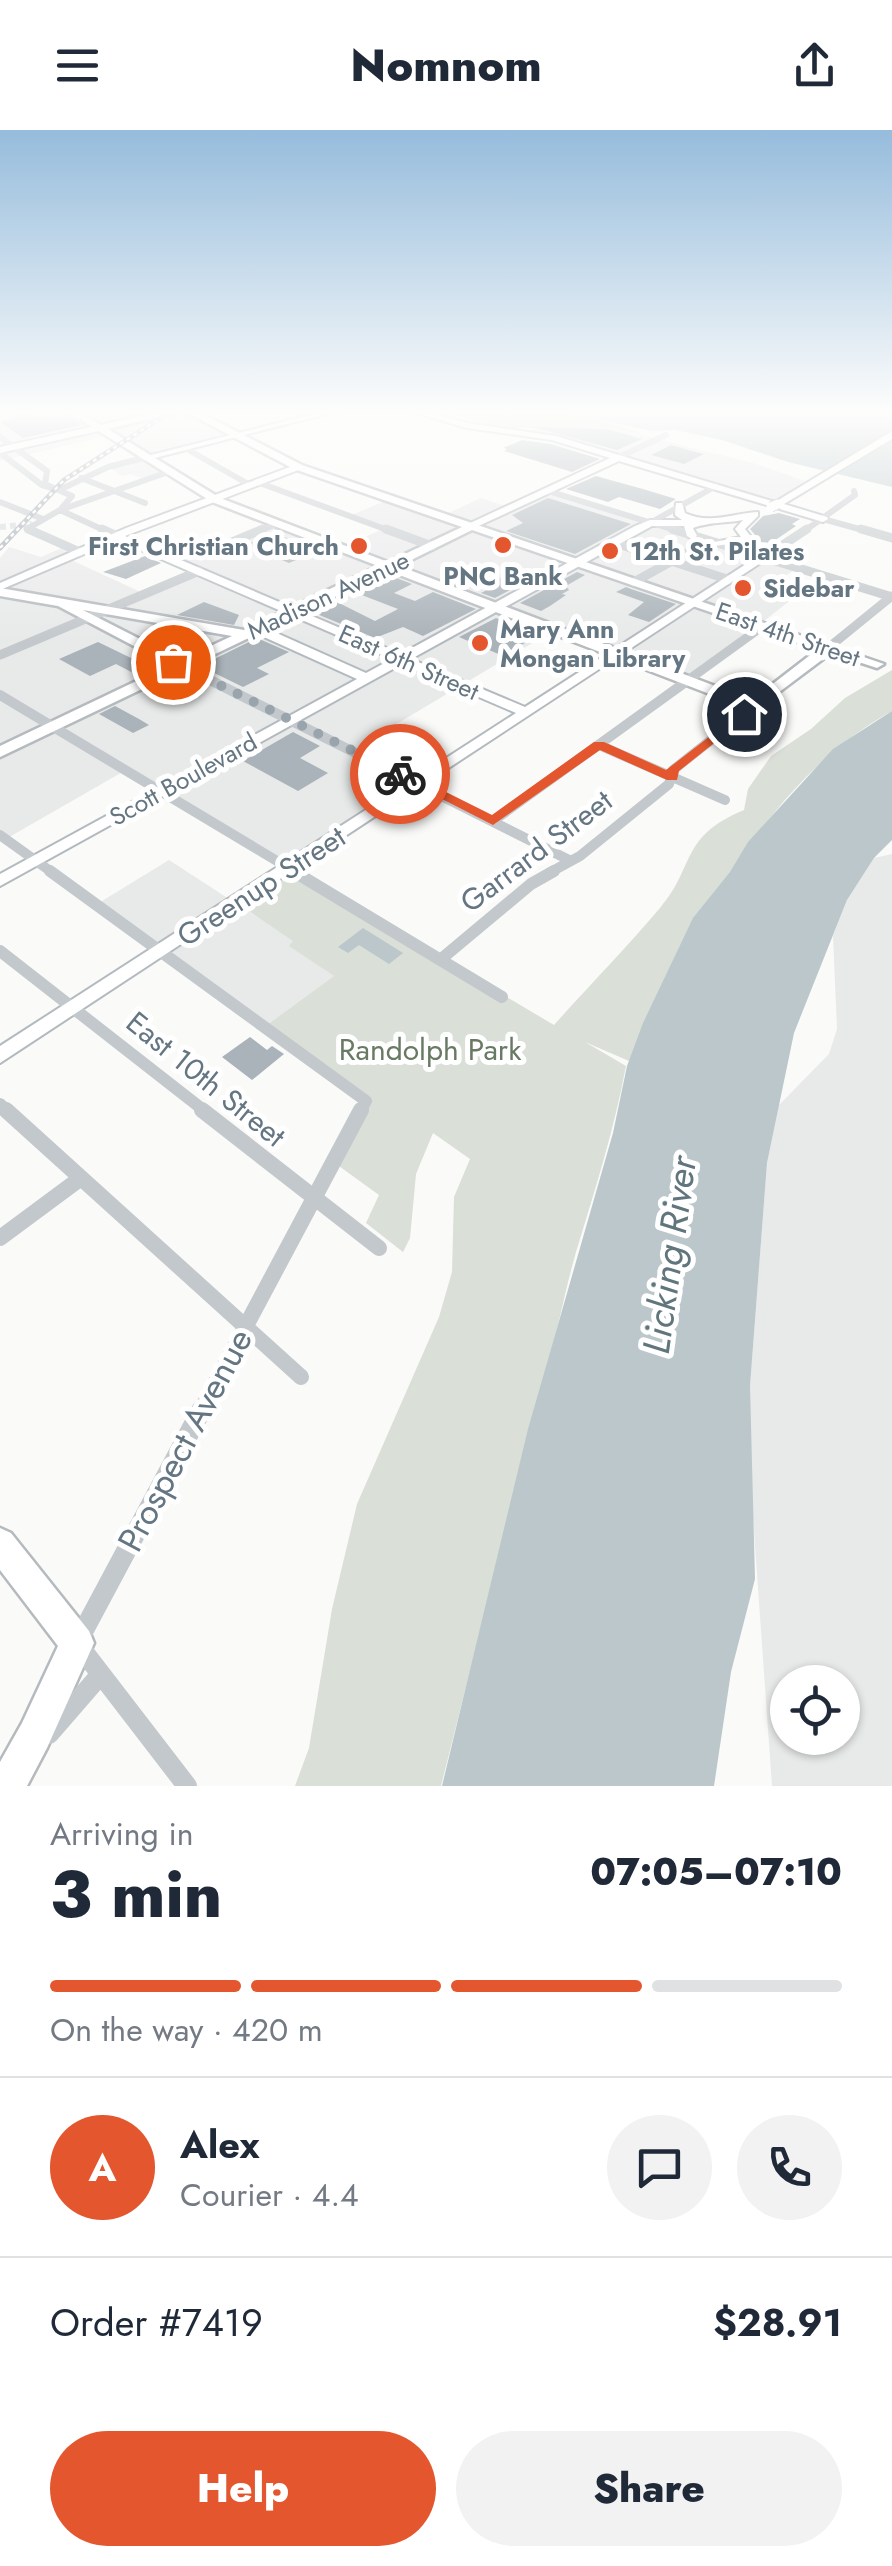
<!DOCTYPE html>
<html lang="en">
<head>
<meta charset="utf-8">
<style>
  body { margin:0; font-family:Jost,sans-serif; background:#f2f2f3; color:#1f2937; height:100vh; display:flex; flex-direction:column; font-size:38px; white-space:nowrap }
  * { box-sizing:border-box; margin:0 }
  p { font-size:32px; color:#747a83 }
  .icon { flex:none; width:55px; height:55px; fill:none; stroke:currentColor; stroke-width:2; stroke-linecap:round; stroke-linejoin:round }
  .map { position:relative; height:1656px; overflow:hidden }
  .drawer { display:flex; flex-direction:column; background:#fff; flex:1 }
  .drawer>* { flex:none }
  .tools { position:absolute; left:770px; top:1535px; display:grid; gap:20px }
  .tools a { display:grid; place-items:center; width:90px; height:90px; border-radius:50%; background:#fff; box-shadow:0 2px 8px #0004; font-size:50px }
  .pin { position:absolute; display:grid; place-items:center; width:85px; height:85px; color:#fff; margin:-42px; border:5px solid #fff; border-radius:50%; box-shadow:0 2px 10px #0007 }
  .courier { position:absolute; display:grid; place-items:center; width:100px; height:100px; margin:-50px; border:8px solid #e4572e; border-radius:50%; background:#fff; color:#222; box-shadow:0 2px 12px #0007 }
  .overview em { font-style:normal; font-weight:800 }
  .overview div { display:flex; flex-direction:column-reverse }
  .overview { display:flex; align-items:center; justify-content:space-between; height:170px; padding:0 50px }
  h1 { font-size:65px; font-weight:800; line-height:75px }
  .bar { display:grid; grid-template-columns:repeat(4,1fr); gap:15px 10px; align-content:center; height:120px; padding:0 50px }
  .bar i { height:12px; border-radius:8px; background:#e0e1e3 }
  .bar .selected { background:#e4572e }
  .bar p { grid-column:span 4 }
  .line { display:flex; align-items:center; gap:25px; padding:0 50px; border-top:2px solid #e0e1e3 }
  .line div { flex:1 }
  .round { display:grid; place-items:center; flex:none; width:105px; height:105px; border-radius:52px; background:#f2f2f3 }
  .action { display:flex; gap:20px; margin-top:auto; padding:20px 50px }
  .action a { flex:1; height:115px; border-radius:60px; background:#e4572e; color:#fff; font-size:40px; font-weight:800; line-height:115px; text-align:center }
  .action a+a { background:#f2f2f3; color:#1f2937 }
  header { display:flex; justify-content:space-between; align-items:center; height:130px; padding:0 50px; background:#fff; font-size:45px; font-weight:800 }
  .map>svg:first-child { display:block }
  .built { fill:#e8e9e9; fill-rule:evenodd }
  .green { fill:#dadfd7 }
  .water { fill:#bbc7cb }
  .building { fill:#aab3b9 }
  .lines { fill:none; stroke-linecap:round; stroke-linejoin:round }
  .street-tunnel { stroke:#d5d9db; stroke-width:6; stroke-dasharray:6 4; stroke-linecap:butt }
  .secondary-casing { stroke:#b3babf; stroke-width:4 }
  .primary-casing { stroke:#b5babe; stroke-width:5 }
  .street-far5 { stroke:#c3c8cc; stroke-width:6 }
  .street-far4 { stroke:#c3c8cc; stroke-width:9 }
  .street-far3 { stroke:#c3c8cc; stroke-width:10 }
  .street-far2 { stroke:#c3c8cc; stroke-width:12 }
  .street-far1 { stroke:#c3c8cc; stroke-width:16 }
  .street { stroke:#c3c8cc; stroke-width:20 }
  .secondary { fill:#fff; fill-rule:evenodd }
  .primary { fill:#fff; fill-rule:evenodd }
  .rail-casing { stroke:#a2aab0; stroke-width:5 }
  .rail { stroke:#fff; stroke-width:2.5; stroke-dasharray:4; stroke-linecap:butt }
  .secondary-bridge-casing { stroke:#b3babf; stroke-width:11; stroke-linecap:butt }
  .secondary-bridge { stroke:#fff; stroke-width:9 }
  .route { fill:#e4572e }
  .done { stroke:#99a4ac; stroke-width:10; stroke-dasharray:0 18 }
  .poi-dot { fill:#e4572e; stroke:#fff; stroke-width:4 }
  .labels { text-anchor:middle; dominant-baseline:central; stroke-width:10; stroke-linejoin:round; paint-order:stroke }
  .far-poi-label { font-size:25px; font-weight:bold; fill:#657683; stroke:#fff; text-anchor:start }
  .far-street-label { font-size:25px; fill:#657683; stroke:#fff }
  .street-label { font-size:30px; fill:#657683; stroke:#fff }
  .park-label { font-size:30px; fill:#687a64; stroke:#fff }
  .near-street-label { font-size:35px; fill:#657683; stroke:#fff }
  .near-water-label { font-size:38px; font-style:italic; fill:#60757c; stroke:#fff }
</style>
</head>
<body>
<header><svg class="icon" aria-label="menu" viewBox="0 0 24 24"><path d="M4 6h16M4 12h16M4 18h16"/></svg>Nomnom<svg class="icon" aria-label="share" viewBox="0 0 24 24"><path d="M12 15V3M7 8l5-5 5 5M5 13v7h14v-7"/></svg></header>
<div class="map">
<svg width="892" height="1656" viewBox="0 0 892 1656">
  <rect width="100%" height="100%" fill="#fafaf8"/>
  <path class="built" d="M 0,280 L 188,280 L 238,305 L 149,327 L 171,341 L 146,350 L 131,344 L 122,346 L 108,337 L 145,328 L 111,305 L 0,331 Z
    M 542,296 L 612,298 L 753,333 L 805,351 L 791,360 L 798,362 L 776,376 L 553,308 L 523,303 Z
    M 548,361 L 797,438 L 782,448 L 789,451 L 772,462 L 792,469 L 687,551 L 554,500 L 353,620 L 418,653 L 288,738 L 126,640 L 11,706 L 5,709 L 0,705 L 0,428 L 9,417 L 41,427 L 66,416 L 80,422 L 67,428 L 145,464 L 198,442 L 179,432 L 276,394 L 340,418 L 383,399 L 349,386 L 390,369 L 442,386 L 481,368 L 511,378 Z
    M 892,724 L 892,1656 L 772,1656 L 750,1345 L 750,1256 L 767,1033 L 779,975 L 829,924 L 837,899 L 833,806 L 847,770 L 874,728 ZM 788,1552 L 842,1552 L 842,1608 L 788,1608 Z
    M 169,730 L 294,811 L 290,816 L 334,846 L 264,897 L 97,774 Z"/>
  <path class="green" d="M 429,280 C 503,280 575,275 644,305 L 613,298 L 508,298 Z
    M 892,540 L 892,581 C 758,656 698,802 629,931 L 585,912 L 626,936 C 614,1000 595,1060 576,1122 C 566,1156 560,1192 549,1227 L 441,1656 L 295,1656 L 309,1618 L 332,1479 L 357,1374 L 439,1187 L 452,1142 L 454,1067 L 470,1029 L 433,1003 L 416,1044 L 410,1108 L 403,1122 L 366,1093 L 379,1065 L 332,1031 L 366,971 L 264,897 L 334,846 L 289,816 L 293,811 L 235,772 L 288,738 L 554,895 C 589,856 626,818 660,778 C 696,736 679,707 744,680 L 748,659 L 771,626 L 811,599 L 845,568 Z"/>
  <path class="water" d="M 554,280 L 892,280 L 892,357 L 788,332 L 722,310 L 675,300 L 652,301 Z
    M 892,581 L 892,710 L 874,728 L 847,770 L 794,903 L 767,1033 L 750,1256 L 755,1449 L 731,1542 L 714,1656 L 442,1656 L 528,1299 L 613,1003 L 627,936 L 643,893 L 693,788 L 730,742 L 748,712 L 833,619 Z
    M 363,798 L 403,823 L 389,834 L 359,815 L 348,823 L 338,817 Z"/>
  <path class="building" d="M 61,280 L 82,295 L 23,308 L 0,292 L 33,282 Z
    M 532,297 L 607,299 L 642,309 L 617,320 Z
    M 522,310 L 551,314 L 600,329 L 572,342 L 504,321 L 507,319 L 503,318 Z
    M 671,315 L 692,321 L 704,324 L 684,334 L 651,325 Z
    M 596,346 L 643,359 L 676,369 L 660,379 L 619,367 L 608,372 L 566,359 Z
    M 548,368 L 631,394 L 575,424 L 506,401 L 523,393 L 512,385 Z
    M 779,383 L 800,389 L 792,394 L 796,396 L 771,413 L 761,412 L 750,399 L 763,386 Z
    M 270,404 L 296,410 L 315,422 L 289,433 L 246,415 Z
    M 145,426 L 161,433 L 126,449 L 103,442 Z
    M 525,440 L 538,445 L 495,468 L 481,463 L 498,454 L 493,452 L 499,448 Z
    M 577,442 L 585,445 L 566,456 L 569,460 L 562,464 L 566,465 L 550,476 L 541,481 L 520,473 Z
    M 389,445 L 412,454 L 394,463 L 415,471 L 433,462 L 476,479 L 423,506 L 403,497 L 375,508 L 312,482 L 335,471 L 375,491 L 398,479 L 354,462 Z
    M 626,457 L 631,459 L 676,474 L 649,492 L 628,485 L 644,472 L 616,462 Z
    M 204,472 L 239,485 L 234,495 L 177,485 Z
    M 496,488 L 516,495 L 538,505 L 503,526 L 459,507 Z
    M 257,508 L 289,522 L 257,538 L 269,544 L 243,557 L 200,536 Z
    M 98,512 L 131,528 L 153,539 L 139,546 L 116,534 L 90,546 L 59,529 Z
    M 115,576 L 139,589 L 149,595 L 133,603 L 99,584 Z
    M 293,602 L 320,616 L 300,628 L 328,643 L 298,661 L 243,631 Z
    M 250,907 L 267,920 L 272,916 L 284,924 L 252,950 L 222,927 Z"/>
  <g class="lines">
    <path class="street-tunnel" d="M 0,397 L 32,394"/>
    <g class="secondary-casing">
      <path id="secondary" d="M 329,280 L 342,280 L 147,330 L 143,327 Z
        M 407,280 L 420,280 L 467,293 L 556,306 L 775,372 L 889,303 L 892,302 L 892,309 L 784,374 L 827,387 L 828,389 L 823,392 L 619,331 L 472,399 L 468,398 L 468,394 L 610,328 L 552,310 L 467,298 Z
        M 100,295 L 103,300 L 0,323 L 0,317 Z
        M 298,334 L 301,335 L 301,339 L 125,406 L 401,524 L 635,396 L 650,390 L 682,390 L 675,385 L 676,373 L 682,373 L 685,383 C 710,395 733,383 758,382 L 758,386 L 745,399 L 768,428 L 0,933 L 0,916 L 516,583 L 402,534 L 0,756 L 0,744 L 357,549 L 253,502 L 253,496 L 261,496 L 366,543 L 392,529 L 117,410 L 0,460 L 0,453 L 126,398 ZM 743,390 L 735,399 L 741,407 L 709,413 L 714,416 L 745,412 L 757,427 L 525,577 L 411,529 L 652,396 L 684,396 L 687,406 L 692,409 L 697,406 L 693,398 C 708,392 728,393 743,390 Z"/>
    </g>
    <g class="primary-casing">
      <path id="primary" d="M 65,280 L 76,280 L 101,295 L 168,280 L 195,280 L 302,335 L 884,534 L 877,538 L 831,523 L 754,581 L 389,441 L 0,627 L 0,616 L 170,535 L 58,476 L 0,466 L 0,458 L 244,500 L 378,436 L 212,372 ZM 184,281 L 294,339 L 462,397 L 388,432 L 220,368 L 108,299 ZM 472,400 L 818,519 L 752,570 L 399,436 ZM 83,480 L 232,506 L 181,530 Z
        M 0,1398 L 11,1403 L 89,1501 L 94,1513 L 47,1618 L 27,1656 L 0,1656 L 0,1632 L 22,1593 L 58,1516 L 0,1440 Z"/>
    </g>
    <path class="street-far5" d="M 0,307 L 47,341
      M 185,318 L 250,355
      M 0,323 L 42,355 L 59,360
      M 619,327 L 666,305
      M 47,341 L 45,354 L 72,366 L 61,379
      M 81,348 L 145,373
      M 257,352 L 393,402
      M 59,360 L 108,337 L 147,327
      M 548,361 L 681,402
      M 0,372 L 43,389
      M 60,380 L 108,402
      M 823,389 L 870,402
      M 650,393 L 716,356
      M 34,402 L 27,399 L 60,380 L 171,341
      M 257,402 L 276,394
      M 803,402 L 855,365 L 854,361"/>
    <path class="street-far4" d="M 28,399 L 80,422
      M 102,399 L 117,406
      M 386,399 L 432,416
      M 672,399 L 892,467
      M 861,399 L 892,408
      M 612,412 L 730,450
      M 218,418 L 263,399
      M 763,428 L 807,399
      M 634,452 L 708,411
      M 828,518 L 892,466
      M 0,525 L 199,441
      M 180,535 L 217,553
      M 684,553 L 763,496"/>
    <path class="street-far3" d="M 212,551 L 571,731
      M 0,565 L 297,743
      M 599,615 L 725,670
      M 493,691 L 687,551
      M 0,705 L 53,743
      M 549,743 L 580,726 L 669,654 L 673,640 L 754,576"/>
    <path class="street-far2" d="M 50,741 L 366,971 L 360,982
      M 293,741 L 502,867
      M 0,821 L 206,982
      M 440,830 L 531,754 L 554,741
      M 0,974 L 9,982"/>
    <path class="street-far1" d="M 6,980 L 301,1247
      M 202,980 L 379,1118
      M 0,1108 L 81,1048
      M 200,1282 L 361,980"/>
    <path class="street" d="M 49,1604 L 101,1544
      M 187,1656 L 77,1513 L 202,1279"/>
    <use href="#secondary" class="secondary"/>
    <use href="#primary" class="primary"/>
    <g class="rail-casing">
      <path id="rail" d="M 0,418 L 64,350 L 173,280"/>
    </g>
    <use href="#rail" class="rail"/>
    <g class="secondary-bridge-casing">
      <path id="secondary-bridge" d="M 771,377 L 778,374"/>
    </g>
    <use href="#secondary-bridge" class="secondary-bridge"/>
  </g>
  <linearGradient id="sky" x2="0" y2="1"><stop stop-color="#96bcdc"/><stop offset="0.55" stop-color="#fdfdfc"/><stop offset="1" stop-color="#fdfdfc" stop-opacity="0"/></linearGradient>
  <rect width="892" height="512" fill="url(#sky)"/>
  <path class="route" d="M 744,580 L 748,586 L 679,641 L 677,650 L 667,650 L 600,620 L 493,695 L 393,644 L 404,641 L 492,685 L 594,612 L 604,612 L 666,640 Z"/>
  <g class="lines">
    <path class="done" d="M 173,532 L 400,644"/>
  </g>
  <g class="poi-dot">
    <circle cx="503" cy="415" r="10"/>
    <circle cx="359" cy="416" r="10"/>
    <circle cx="610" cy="421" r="10"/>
    <circle cx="743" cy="458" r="10"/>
    <circle cx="480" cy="513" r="10"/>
  </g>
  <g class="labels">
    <g class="far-poi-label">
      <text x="339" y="416" text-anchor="end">First Christian Church</text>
      <text x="630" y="421">12th St. Pilates</text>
      <text x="503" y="446" text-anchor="middle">PNC Bank</text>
      <text x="763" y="458">Sidebar</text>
      <text x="500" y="499">Mary Ann<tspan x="500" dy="29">Mongan Library</tspan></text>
    </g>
    <g class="far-street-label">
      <text transform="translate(328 465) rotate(-25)">Madison Avenue</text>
      <text transform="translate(788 504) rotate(19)">East 4th Street</text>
      <text transform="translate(409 532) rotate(24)">East 6th Street</text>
      <text transform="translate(183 649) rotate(-29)">Scott Boulevard</text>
    </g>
    <g class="street-label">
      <text transform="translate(536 721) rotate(-37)">Garrard Street</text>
      <text transform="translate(261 756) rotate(-33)">Greenup Street</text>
      <text transform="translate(206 949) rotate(39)">East 10th Street</text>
    </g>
    <g class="park-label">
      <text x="430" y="919">Randolph Park</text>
    </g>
    <g class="near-street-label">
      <text transform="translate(185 1310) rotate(-62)">Prospect Avenue</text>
    </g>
    <g class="near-water-label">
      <text transform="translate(669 1125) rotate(-82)">Licking River</text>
    </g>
  </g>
</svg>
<div class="tools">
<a><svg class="icon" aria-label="locate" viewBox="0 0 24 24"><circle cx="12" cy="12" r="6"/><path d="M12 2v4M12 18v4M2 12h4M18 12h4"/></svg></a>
</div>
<div class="pin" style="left:173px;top:532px;background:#ea580c"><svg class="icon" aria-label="bag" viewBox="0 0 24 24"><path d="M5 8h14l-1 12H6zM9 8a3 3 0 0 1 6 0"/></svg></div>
<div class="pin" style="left:744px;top:584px;background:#1f2937"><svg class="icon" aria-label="home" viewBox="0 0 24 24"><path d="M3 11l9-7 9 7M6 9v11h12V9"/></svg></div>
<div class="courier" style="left:400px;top:644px"><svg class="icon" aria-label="bike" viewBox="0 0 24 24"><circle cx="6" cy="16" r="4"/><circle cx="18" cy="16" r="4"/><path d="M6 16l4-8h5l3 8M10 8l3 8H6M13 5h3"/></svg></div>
</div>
<section class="drawer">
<div class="overview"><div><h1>3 min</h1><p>Arriving in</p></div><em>07:05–07:10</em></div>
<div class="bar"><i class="selected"></i><i class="selected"></i><i class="selected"></i><i></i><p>On the way · 420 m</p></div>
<div class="line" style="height:180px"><b class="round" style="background:#e4572e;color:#fff">A</b><div><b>Alex</b><p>Courier · 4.4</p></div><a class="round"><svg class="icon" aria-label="chat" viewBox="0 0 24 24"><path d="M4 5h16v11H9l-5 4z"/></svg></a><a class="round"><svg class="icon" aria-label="phone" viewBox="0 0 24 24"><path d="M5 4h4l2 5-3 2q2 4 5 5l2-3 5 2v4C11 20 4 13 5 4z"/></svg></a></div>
<div class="line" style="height:130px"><div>Order #7419</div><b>$28.91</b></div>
<div class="action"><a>Help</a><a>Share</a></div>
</section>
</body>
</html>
